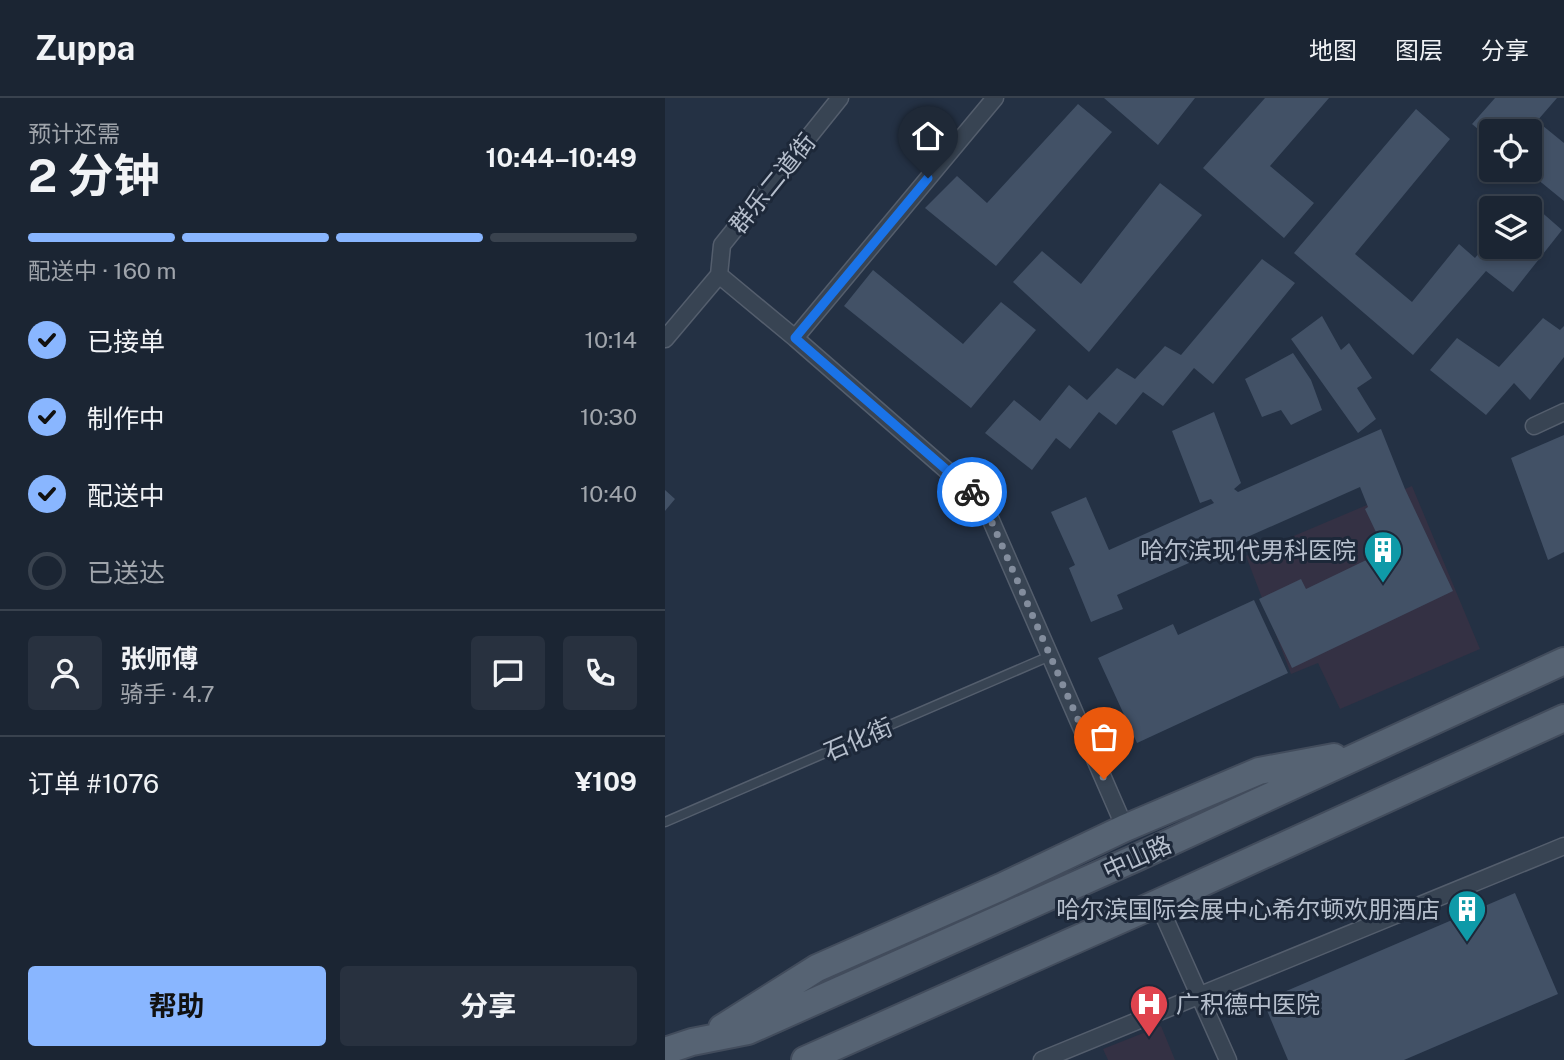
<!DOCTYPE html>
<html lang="zh">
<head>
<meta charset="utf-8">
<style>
  body { margin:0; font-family:"Public Sans","Noto Sans SC",sans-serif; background:#28313f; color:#f1f3f6; height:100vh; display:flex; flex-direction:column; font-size:26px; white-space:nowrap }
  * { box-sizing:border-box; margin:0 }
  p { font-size:23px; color:#a0a5ac }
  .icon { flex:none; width:38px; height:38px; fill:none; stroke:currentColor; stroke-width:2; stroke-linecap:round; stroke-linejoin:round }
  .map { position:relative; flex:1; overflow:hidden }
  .panel { display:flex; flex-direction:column; background:#1b2533; width:665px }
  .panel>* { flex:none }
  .fabs { position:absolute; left:814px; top:21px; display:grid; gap:14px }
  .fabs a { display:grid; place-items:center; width:63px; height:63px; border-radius:7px; background:#1b2533; box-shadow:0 4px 10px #0003,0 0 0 2px #39424e; font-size:35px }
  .pin { position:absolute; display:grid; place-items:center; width:60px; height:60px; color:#fff; margin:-72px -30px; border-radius:50% 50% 50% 0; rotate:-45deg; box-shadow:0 0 7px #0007 }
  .pin .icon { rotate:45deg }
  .courier { position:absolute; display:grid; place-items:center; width:70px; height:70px; margin:-35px; border:5px solid #1a73e8; border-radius:50%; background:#fff; color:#222; box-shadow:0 2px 9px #0007 }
  .overview em { font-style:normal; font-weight:700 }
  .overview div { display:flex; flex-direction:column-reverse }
  .overview { display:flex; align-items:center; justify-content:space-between; height:119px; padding:0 28px }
  h1 { font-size:46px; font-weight:700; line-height:52px }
  .bar { display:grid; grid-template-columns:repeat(4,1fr); gap:10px 7px; align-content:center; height:84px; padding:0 28px }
  .bar i { height:9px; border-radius:5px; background:#39424e }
  .bar .selected { background:#89b6ff }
  .bar p { grid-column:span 4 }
  .line { display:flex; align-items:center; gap:18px; padding:0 28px; border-top:2px solid #39424e }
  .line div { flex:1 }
  .round { display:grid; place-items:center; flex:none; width:74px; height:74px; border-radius:7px; background:#28313f }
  ol { padding:0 28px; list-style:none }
  li { display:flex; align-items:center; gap:21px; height:77px }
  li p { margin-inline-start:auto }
  li .icon { padding:7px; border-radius:50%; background:#89b6ff; color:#111; stroke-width:4 }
  li:last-child { color:#a0a5ac }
  li i { width:38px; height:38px; border:4px solid #39424e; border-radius:50% }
  .action { display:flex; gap:14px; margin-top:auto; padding:14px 28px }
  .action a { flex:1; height:80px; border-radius:7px; background:#89b6ff; color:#111; font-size:28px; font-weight:700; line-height:80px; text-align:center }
  .action a+a { background:#28313f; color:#f1f3f6 }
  header { display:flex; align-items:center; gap:42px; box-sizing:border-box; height:98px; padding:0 35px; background:#1b2533; border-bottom:2px solid #39424e }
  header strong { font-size:33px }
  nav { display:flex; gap:38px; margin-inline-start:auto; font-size:24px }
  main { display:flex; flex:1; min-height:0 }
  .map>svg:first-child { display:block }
  .medical { fill:#343144 }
  .building { fill:#425166 }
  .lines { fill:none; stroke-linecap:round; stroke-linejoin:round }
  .lane-casing { stroke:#545e6d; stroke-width:11 }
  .street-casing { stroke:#545e6d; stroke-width:19 }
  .primary-casing { stroke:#424c5c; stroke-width:30 }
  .lane { stroke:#384453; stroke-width:8 }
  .street { stroke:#384453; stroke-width:16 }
  .primary { stroke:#566373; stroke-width:26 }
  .done { stroke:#838d9d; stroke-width:7; stroke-dasharray:0 12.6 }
  .route { stroke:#1a73e8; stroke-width:9 }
  .labels { text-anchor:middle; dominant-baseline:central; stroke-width:6; stroke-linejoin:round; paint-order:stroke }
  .street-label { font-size:24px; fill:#b6bfcd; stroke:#1d2839 }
  .poi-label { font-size:24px; fill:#b6bfcd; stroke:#1d2839; text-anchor:end }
</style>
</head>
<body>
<header>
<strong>Zuppa</strong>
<nav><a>地图</a><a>图层</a><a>分享</a></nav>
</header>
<main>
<section class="panel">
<div class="overview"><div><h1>2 分钟</h1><p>预计还需</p></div><em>10:44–10:49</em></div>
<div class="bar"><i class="selected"></i><i class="selected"></i><i class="selected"></i><i></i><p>配送中 · 160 m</p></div>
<ol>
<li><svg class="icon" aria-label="check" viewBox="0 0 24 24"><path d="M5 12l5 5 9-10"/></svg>已接单<p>10:14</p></li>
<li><svg class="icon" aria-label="check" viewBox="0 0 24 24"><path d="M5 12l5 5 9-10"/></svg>制作中<p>10:30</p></li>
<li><svg class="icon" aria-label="check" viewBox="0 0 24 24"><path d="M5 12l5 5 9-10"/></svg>配送中<p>10:40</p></li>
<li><i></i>已送达</li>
</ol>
<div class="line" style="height:126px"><a class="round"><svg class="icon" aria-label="person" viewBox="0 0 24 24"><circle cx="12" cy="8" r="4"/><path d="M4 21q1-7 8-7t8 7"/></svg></a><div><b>张师傅</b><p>骑手 · 4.7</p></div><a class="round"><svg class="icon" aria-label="chat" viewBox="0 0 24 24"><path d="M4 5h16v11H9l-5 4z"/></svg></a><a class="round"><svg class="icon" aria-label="phone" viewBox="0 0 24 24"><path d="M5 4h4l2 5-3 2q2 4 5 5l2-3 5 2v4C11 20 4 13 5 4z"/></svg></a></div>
<div class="line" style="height:91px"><div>订单 #1076</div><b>¥109</b></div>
<div class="action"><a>帮助</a><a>分享</a></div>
</section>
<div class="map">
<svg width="899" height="962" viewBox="0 0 899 962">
  <rect width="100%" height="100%" fill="#243144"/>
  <path class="medical" d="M 747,388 L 815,551 L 675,611 L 653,565 L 626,576 L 581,458 Z
    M 496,928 L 510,962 L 443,962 L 438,951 Z"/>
  <path class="building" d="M 439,0 L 530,0 L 493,47 Z
    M 600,0 L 664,0 L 605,68 L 649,105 L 619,140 L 538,70 Z
    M 830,0 L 892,0 L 872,23 L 899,45 L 899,103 L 861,72 L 864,72 L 864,33 L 826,33 L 826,42 L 807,26 Z
    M 413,6 L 447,34 L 331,168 L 260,110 L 292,78 L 322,105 Z
    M 751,11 L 785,41 L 690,156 L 747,204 L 794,146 L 810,160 L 826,140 L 826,149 L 864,149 L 864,110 L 849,110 L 858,98 L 897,132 L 848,194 L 821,173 L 748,257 L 629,155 Z
    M 495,85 L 537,117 L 424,254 L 348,184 L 377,153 L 416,186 Z
    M 597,161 L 630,185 L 548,286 L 529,270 L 498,308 L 478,294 L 451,327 L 434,314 L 405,351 L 391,340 L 367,372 L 320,335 L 349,302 L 375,323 L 404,287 L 422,302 L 452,270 L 470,281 L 500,248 L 516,257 Z
    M 208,172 L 298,246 L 336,204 L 371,232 L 306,310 L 179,208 Z
    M 657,218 L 676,252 L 684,245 L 707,280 L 692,290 L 711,321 L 693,335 L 626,241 Z
    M 878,220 L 895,232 L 899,228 L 899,259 L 865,302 L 849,285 L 821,317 L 765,272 L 792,240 L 834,269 Z
    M 628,255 L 646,282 L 657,312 L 626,327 L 616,312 L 597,319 L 580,281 Z
    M 549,314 L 576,385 L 569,391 L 573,394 L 716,331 L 740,391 L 788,493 L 627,570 L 594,501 L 636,481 L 641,491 L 720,453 L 700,411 L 703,409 L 695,389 L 452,497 L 458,511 L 426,524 L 404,470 L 410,467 L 386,414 L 421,399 L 444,452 L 549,405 L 546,401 L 535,405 L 507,333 Z
    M 899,337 L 899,454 L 883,462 L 846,360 Z
    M 0,392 L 10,401 L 0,413 Z
    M 589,502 L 623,575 L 472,645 L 433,560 L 508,526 L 513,537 Z
    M 850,795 L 893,896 L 739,962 L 623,962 L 598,903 Z"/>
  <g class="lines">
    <g class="lane-casing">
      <path id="lane" d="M 0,724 L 385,558"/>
    </g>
    <g class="street-casing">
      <path id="street" d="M 54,177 L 130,240 L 318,404 L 460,730
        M 54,177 L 57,147 L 175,0
        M 130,240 L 330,0
        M 0,241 L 54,177
        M 869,328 L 899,314
        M 493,805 L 563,962
        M 377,962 L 899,748"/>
    </g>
    <g class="primary-casing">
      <path id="primary" d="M 57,930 L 152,870 L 336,789 L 460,730 L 594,673 L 669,659
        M 0,953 L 27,944 L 83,933 L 473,759 L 899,563
        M 140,962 L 493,805 L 899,620"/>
    </g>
    <use href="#lane" class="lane"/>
    <use href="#street" class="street"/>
    <use href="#primary" class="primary"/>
  </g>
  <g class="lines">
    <path class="done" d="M 307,394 L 318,404 L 439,681"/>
    <path class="route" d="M 263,80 L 130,240 L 307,394"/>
  </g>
  <defs>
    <g id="building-pin" transform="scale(2.0125)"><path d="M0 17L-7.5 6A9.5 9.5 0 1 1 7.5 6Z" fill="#0f9aa8" stroke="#1d2839"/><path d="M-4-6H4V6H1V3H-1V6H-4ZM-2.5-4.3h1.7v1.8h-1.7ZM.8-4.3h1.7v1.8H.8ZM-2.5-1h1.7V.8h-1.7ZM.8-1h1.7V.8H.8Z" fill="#fff"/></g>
    <g id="hospital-pin" transform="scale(2.0125)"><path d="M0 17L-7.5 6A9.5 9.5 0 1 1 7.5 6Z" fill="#e0444e" stroke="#1d2839"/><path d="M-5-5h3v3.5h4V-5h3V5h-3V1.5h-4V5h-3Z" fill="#fff"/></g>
  </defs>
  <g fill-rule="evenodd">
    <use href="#building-pin" x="718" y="452"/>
    <use href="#building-pin" x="802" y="811"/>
    <use href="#hospital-pin" x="484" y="906"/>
  </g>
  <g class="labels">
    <g class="street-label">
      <text transform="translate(107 85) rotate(-51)">群乐二道街</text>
      <text transform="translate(193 641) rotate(-23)">石化街</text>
      <text transform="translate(472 759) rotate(-24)">中山路</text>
    </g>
    <g class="poi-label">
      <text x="691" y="452">哈尔滨现代男科医院</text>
      <text x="775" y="811">哈尔滨国际会展中心希尔顿欢朋酒店</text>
      <text x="511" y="906" text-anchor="start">广积德中医院</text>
    </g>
  </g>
</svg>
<div class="fabs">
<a><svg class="icon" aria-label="locate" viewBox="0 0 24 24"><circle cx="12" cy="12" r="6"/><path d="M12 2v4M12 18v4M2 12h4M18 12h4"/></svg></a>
<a><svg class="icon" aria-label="layers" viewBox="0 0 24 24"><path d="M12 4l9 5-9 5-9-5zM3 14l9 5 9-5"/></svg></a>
</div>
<div class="pin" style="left:439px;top:681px;background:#ea580c"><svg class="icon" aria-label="bag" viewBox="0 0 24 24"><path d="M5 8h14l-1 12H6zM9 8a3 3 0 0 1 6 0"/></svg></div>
<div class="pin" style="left:263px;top:80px;background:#1f2937"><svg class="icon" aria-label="home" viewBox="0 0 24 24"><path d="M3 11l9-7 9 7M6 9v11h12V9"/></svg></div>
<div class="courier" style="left:307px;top:394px"><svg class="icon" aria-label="bike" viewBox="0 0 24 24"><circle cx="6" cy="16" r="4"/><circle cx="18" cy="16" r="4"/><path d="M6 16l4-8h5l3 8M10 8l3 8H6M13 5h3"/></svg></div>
</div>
</main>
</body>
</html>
